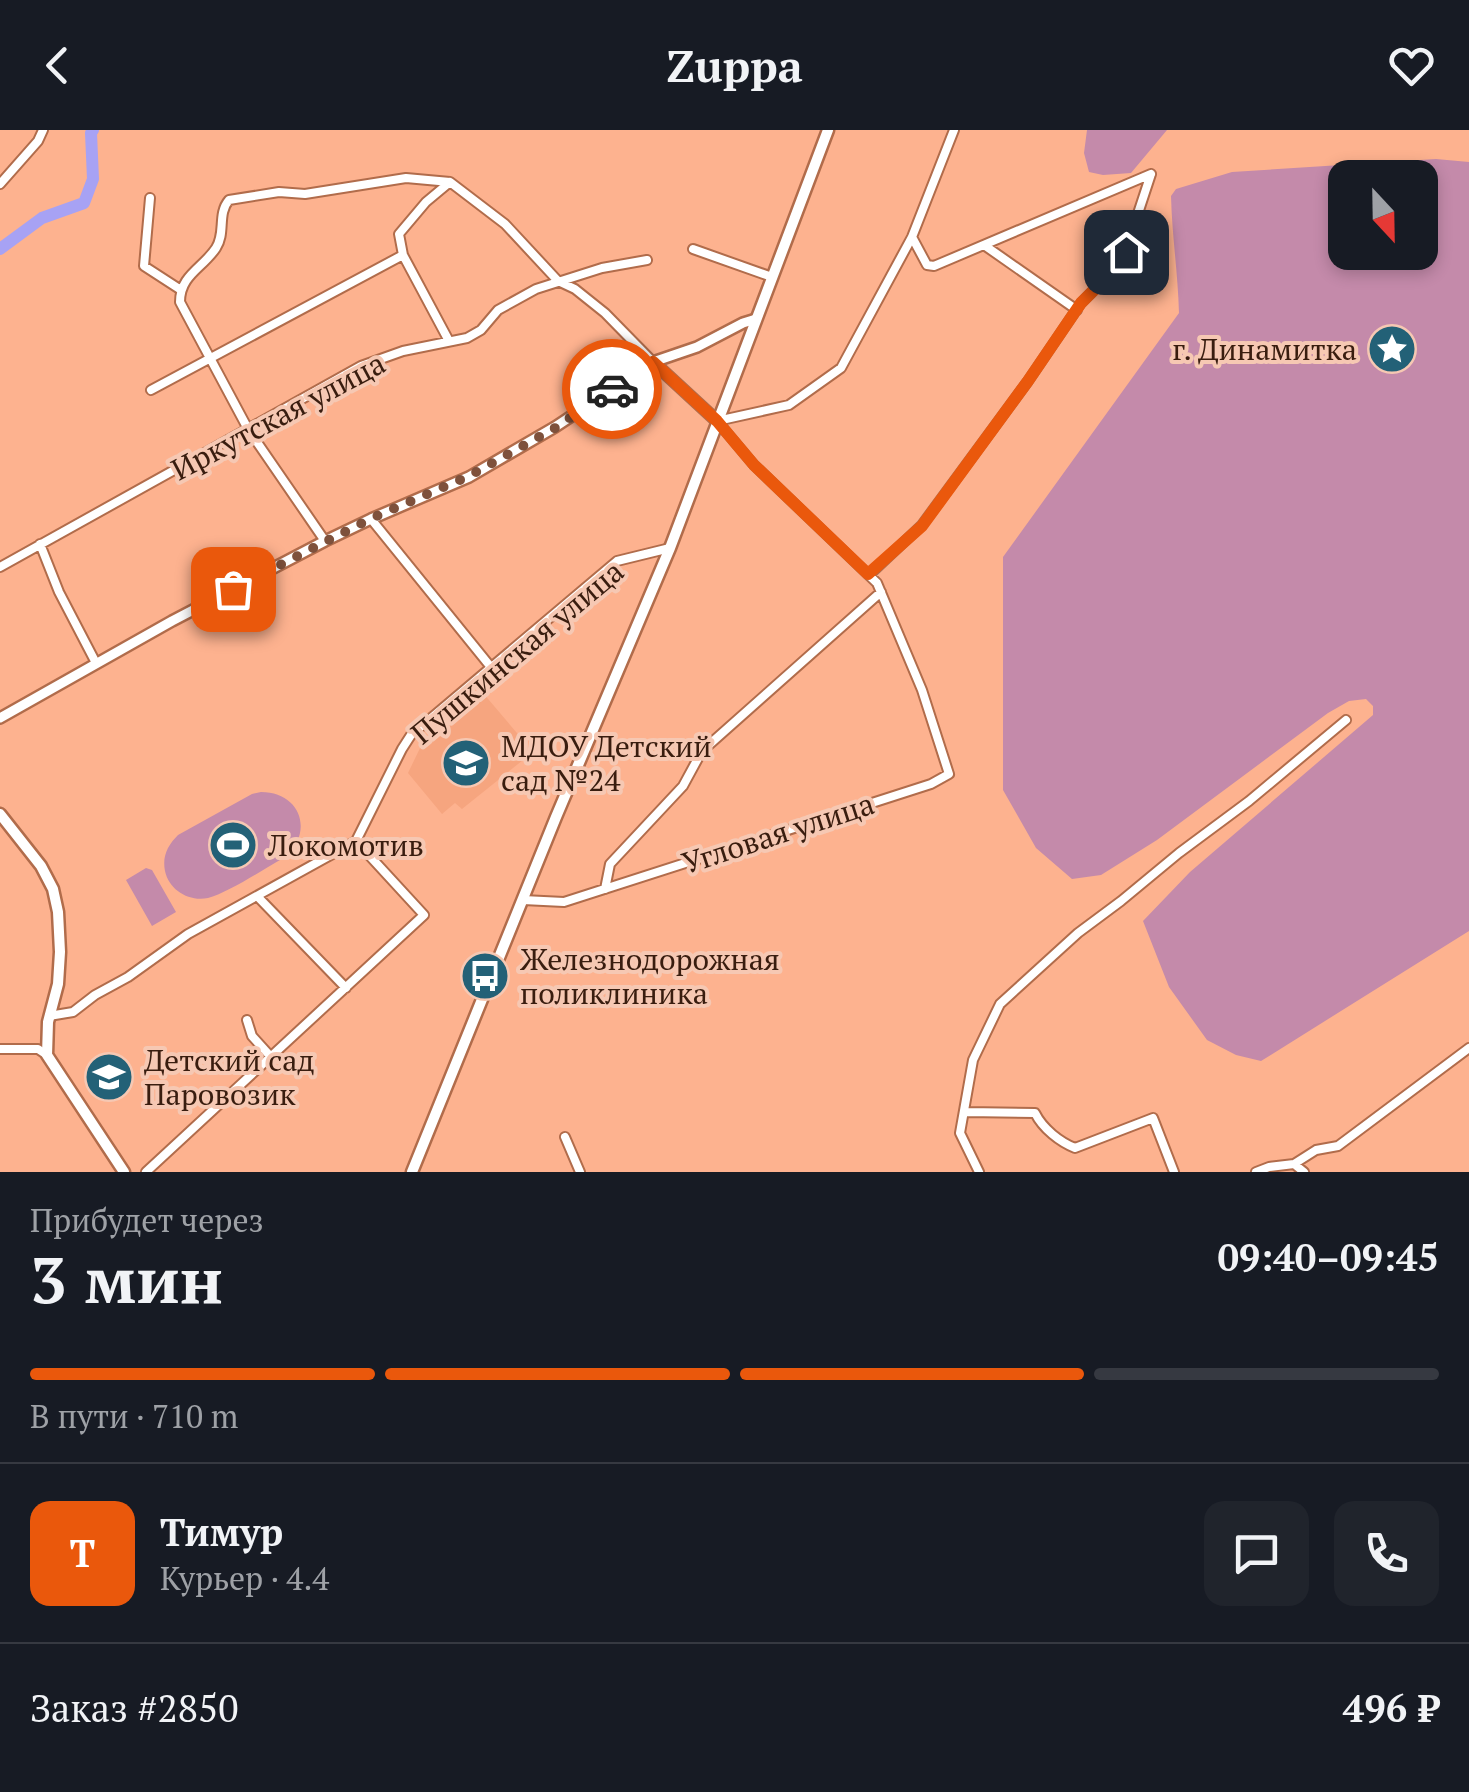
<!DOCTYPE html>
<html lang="ru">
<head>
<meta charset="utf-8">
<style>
  body { margin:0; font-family:"PT Serif",serif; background:#20242c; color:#f1f3f6; height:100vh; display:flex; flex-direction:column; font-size:38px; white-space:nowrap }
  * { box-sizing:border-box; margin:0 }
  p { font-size:32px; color:#9ea1a6 }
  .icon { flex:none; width:55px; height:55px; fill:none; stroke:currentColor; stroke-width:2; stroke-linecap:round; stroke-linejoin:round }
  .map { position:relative; height:1042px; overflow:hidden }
  .side { display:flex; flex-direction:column; background:#171b24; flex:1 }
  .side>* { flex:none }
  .needle { width:65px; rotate:158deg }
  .buttons { position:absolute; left:1328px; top:30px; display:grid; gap:20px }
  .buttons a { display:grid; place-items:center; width:110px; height:110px; border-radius:20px; background:#171b24; box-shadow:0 5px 15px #0003; font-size:50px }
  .pin { position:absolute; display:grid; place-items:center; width:85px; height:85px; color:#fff; margin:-42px; border-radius:20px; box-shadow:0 5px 15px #0006 }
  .courier { position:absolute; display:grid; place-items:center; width:100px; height:100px; margin:-50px; border:8px solid #ea580c; border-radius:50%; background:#fff; color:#222; box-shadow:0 2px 12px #0007 }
  .head em { font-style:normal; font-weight:700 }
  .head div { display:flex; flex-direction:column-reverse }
  .head { display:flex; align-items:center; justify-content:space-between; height:170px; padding:0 30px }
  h1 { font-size:65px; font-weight:700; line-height:75px }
  .bar { display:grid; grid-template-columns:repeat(4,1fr); gap:15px 10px; align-content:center; height:120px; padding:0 30px }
  .bar i { height:12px; border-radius:8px; background:#363941 }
  .bar .on { background:#ea580c }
  .bar p { grid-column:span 4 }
  .line { display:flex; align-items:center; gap:25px; padding:0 30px; border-top:2px solid #363941 }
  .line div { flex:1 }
  .round { display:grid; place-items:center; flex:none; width:105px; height:105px; border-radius:20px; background:#20242c }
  header { display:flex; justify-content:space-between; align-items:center; height:130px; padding:0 30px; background:#171b24; font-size:45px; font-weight:700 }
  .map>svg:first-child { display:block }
  .built { fill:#f6a57f }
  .green { fill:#c48aaa; fill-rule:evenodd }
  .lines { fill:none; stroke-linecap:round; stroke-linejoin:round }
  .river { stroke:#a7a2f4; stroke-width:12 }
  .minor-casing { stroke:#b16c4b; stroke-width:12 }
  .tertiary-casing { stroke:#b16c4b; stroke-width:14 }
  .secondary-casing { stroke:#b16c4b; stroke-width:15 }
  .minor { stroke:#fff; stroke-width:8 }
  .tertiary { stroke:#fff; stroke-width:9 }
  .secondary { stroke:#fff; stroke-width:10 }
  .done { stroke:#7e513c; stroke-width:10; stroke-dasharray:0 18 }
  .route { stroke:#ea580c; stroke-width:12 }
  .labels { text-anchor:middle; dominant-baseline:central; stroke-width:8; stroke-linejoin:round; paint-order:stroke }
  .poi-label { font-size:30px; fill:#391d0f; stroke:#f6c8b3; text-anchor:start }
  .street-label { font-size:30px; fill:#391d0f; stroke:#f6c8b3 }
</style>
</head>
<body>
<header><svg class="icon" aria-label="back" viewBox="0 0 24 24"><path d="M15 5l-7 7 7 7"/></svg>Zuppa<svg class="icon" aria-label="heart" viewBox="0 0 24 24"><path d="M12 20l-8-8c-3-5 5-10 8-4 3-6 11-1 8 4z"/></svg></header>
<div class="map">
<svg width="1469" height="1042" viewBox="0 0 1469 1042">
  <rect width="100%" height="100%" fill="#fdb28f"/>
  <path class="built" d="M 483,563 L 533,622 L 462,679 L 455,673 L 442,684 L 408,643 L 422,614 Z"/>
  <path class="green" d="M 1087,0 L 1167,0 L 1131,43 L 1103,45 L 1089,42 L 1084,23 Z
    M 1436,29 L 1469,32 L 1469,801 L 1261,931 L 1236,925 L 1207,910 L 1169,857 L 1143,791 L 1190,742 L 1373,585 L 1373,576 L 1366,569 L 1349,571 L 1328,583 L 1157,710 L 1101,745 L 1072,749 L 1036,718 L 1003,660 L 1003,427 L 1179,183 C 1178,144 1172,106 1171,66 L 1176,59 L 1232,42 ZM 1345,48 L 1420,48 L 1420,122 L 1345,122 Z
    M 261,662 C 299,662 314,699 287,726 C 267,737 228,763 208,768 C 189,772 169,760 165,741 C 162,726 168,715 178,705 L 252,664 Z
    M 146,738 L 152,740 L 176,782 L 152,796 L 126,750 Z"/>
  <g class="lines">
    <path class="river" d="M 0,119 L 42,88 L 84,73 L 93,49 L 91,3 L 93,0"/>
    <g class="minor-casing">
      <path id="minor" d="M 0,54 L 38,11 L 43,0
        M 150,68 L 144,136 L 181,160
        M 912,107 L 927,135 L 934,136 L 1151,44
        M 984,115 L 1077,180
        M 693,119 L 772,147
        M 449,211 L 403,125 L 399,104 L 426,72 L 450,52
        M 151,260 L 403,125
        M 371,389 L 490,536
        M 325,411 L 248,299 L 180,172 C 180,145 203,138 216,118 C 226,103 217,84 229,70 L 279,62 L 305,64 L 406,48 L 450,52 L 505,94 L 558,151 L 575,159 L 605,183 L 653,232
        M 40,414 L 59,462 L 96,533
        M 0,437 L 361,236 L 403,221 L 467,208 L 481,200 L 498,180 L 536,159 L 602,138 L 647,130
        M 869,445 L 922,395 L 1028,251 L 1081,173 L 1122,132 L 1151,44
        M 605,759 L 610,734 L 683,656 L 702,621 L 881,462
        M 257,766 L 346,858
        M 523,770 L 564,772 L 931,654 L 949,644 L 922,560 L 877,453 L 754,335 L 717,291 L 789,275 L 841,238 L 912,107 L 954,0
        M 49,886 L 73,882 L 95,865 L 128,847 L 188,804 L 356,711 L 402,619 L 411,605 L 617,431 L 670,418
        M 247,890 L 252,906 L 271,927
        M 0,919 L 38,919 L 47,925
        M 966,982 L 1035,983 C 1043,999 1060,1012 1075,1018 L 1153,988 L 1174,1042
        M 565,1007 L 580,1042
        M 1294,1034 L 1316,1020 L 1338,1016 L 1469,918
        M 146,1042 L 424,785 L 356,711
        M 979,1042 L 960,1003 L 973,930 L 1000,874 L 1078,803 L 1121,771 L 1179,723 L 1249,671 L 1346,590
        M 1256,1042 L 1269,1037 L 1294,1034 L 1304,1042"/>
    </g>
    <g class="tertiary-casing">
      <path id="tertiary" d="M 653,232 L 717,291
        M 0,588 L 172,491 L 325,411 L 371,389 L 469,347 L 555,297 L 653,232 L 697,217 L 743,193 L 756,189"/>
    </g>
    <g class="secondary-casing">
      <path id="secondary" d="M 0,684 L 41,736 L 53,759 L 58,782 L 60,822 L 58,854 L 48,892 L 47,925 L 124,1042
        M 412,1042 L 556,687 L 670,418 L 828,0"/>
    </g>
    <use href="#minor" class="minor"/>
    <use href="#tertiary" class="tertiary"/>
    <use href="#secondary" class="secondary"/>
  </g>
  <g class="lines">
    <path class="done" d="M 233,459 L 370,389 L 469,346 L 555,298 L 612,259"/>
    <path class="route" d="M 612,259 L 653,232 L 717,291 L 754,335 L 868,444 L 922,396 L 1028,251 L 1081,173 L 1122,132 L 1126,122"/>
  </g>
  <defs>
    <g id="sight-disc" transform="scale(2.5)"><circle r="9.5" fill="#236177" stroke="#f6c8b3"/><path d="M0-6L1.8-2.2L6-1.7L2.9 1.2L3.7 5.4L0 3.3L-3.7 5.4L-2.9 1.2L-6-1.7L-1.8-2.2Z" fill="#fff"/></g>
    <g id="school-disc" transform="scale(2.5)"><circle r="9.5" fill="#236177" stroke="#f6c8b3"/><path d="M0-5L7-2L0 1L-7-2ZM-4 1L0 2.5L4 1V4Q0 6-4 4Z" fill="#fff"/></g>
    <g id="stadium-disc" transform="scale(2.5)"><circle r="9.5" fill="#236177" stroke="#f6c8b3"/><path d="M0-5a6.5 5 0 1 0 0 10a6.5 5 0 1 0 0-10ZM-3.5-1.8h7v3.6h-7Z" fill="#fff"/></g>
    <g id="bus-disc" transform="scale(2.5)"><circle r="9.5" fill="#236177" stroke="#f6c8b3"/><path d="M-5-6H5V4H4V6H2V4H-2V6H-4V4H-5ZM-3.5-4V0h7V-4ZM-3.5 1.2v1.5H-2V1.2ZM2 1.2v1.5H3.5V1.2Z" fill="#fff"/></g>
  </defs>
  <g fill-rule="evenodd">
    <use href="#sight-disc" x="1392" y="219"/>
    <use href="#school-disc" x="466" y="633"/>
    <use href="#stadium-disc" x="233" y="715"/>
    <use href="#bus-disc" x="485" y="846"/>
    <use href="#school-disc" x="109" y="947"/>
  </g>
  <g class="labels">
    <g class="poi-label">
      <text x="1357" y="219" text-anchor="end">г. Динамитка</text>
      <text x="501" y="616">МДОУ Детский<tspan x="501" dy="34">сад №24</tspan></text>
      <text x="268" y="715">Локомотив</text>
      <text x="520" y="829">Железнодорожная<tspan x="520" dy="34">поликлиника</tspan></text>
      <text x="144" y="930">Детский сад<tspan x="144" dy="34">Паровозик</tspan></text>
    </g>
    <g class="street-label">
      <text transform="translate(278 286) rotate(-28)">Иркутская улица</text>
      <text transform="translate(517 522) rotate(-40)">Пушкинская улица</text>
      <text transform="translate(778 703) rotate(-18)">Угловая улица</text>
    </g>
  </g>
</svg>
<div class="buttons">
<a><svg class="needle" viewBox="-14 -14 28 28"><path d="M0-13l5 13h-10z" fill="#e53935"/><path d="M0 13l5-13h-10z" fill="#9ea1a6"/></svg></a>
</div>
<div class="pin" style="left:233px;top:459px;background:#ea580c"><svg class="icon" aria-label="bag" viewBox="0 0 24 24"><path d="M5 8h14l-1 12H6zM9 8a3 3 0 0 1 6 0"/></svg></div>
<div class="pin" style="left:1126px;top:122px;background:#1f2937"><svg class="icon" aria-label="home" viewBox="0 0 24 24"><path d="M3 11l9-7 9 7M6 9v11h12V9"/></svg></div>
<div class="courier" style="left:612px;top:259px"><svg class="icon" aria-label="car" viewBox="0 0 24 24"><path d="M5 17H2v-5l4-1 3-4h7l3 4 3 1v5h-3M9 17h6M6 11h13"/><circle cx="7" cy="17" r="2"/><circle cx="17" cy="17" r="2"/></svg></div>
</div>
<section class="side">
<div class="head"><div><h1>3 мин</h1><p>Прибудет через</p></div><em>09:40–09:45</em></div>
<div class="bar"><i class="on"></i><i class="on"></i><i class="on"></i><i></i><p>В пути · 710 m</p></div>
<div class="line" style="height:180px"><b class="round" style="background:#ea580c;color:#fff">Т</b><div><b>Тимур</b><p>Курьер · 4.4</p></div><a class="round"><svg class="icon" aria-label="chat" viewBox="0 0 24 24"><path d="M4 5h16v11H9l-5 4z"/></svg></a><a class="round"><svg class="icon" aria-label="phone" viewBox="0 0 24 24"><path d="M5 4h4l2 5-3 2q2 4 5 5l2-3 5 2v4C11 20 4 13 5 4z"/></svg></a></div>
<div class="line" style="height:130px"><div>Заказ #2850</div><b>496 ₽</b></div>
</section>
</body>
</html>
